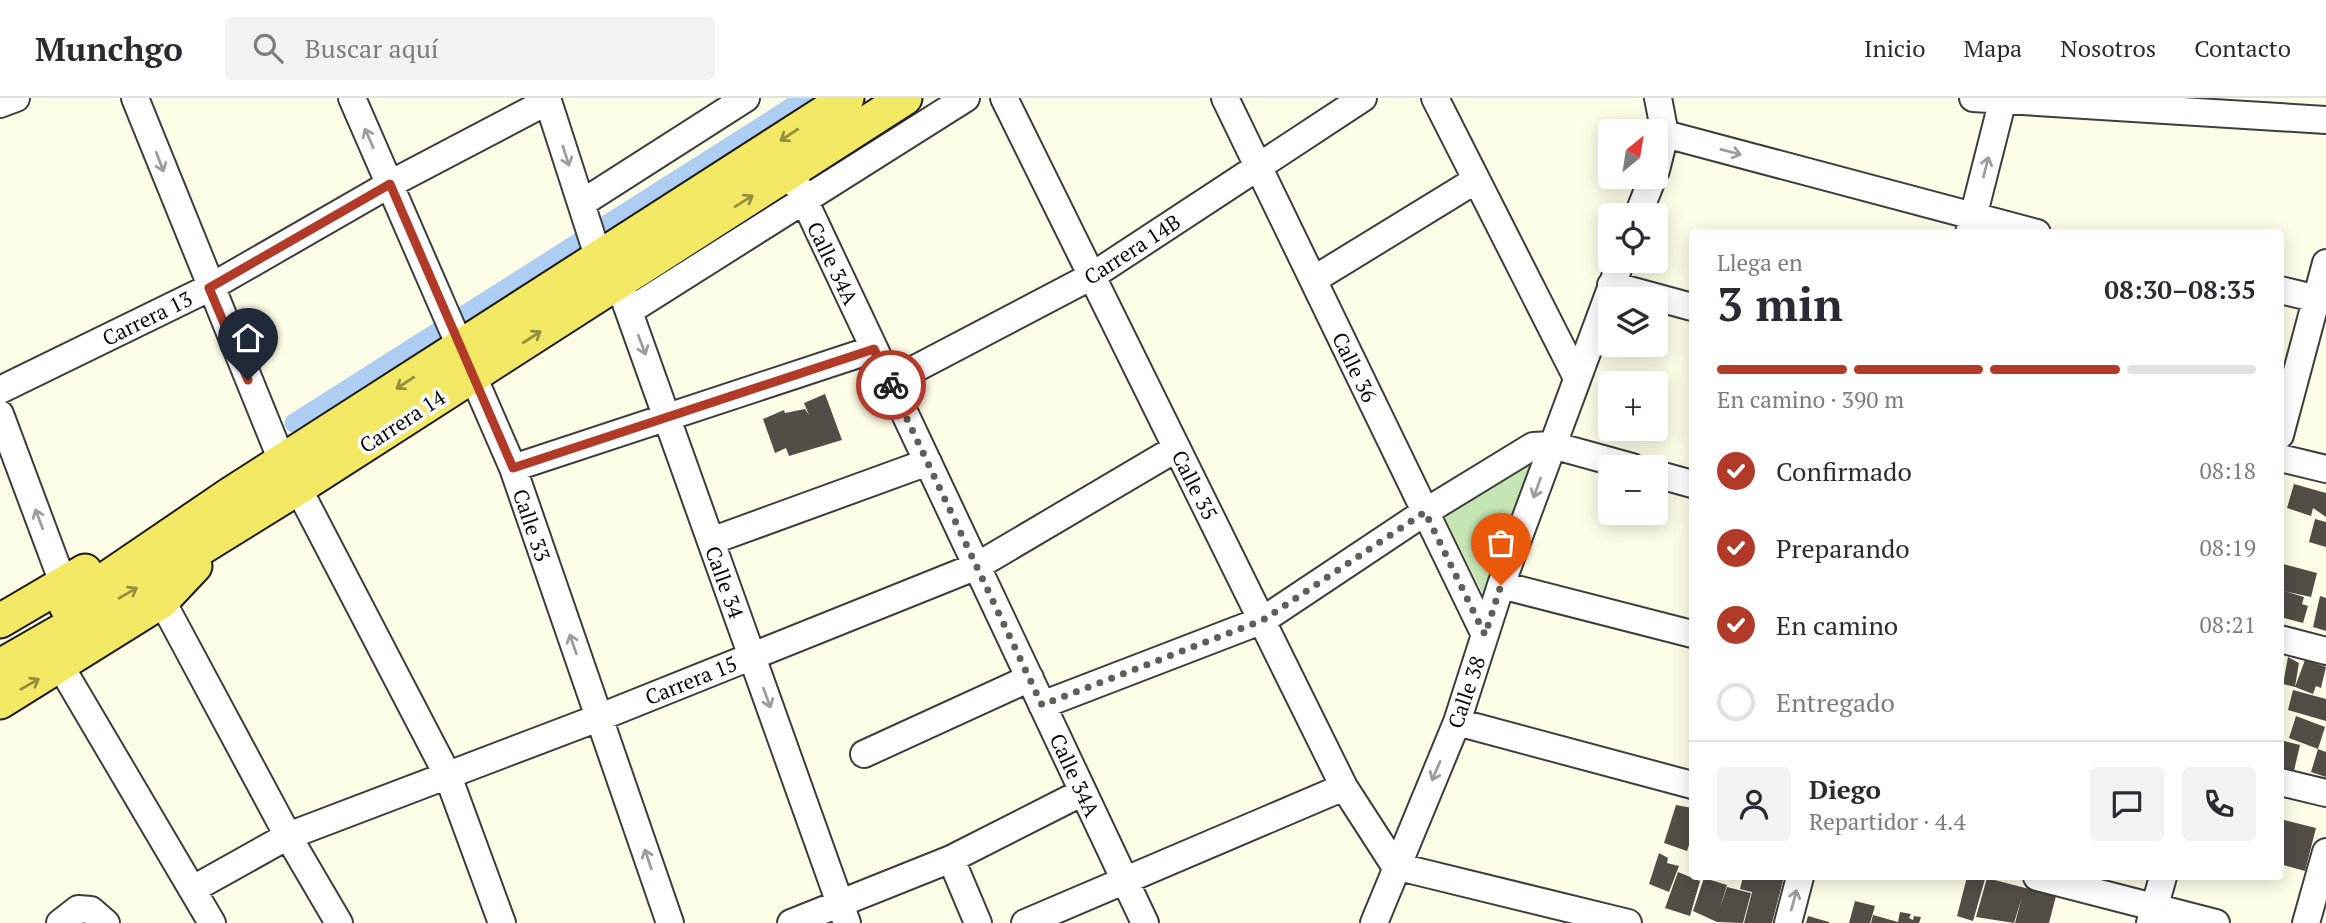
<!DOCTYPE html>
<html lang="es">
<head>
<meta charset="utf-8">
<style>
  body { margin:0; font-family:"PT Serif",serif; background:#f2f2f3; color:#2b2b33; height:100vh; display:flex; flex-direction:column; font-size:26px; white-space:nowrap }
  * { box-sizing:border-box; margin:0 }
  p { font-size:23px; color:#7c7c81 }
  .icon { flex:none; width:38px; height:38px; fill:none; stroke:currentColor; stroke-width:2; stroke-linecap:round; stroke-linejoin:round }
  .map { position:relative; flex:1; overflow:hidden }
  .panel { position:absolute; left:1689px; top:131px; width:595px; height:651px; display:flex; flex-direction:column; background:#fff; border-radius:7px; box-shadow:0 4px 18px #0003 }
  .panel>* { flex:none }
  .needle { width:46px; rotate:30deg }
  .fabs { position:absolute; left:1598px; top:21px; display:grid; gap:14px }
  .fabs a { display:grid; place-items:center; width:70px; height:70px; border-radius:7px; background:#fff; box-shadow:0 4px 18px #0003; font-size:35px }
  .pin { position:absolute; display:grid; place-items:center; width:60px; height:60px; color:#fff; margin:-72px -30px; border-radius:50% 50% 50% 0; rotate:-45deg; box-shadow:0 0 7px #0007 }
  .pin .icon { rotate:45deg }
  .courier { position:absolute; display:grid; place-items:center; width:70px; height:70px; margin:-35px; border:5px solid #b23a29; border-radius:50%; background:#fff; color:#222; box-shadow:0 2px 9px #0007 }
  .overview em { font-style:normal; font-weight:700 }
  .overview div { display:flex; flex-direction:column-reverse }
  .overview { display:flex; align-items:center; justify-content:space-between; height:119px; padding:0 28px }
  h1 { font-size:46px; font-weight:700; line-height:52px }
  .bar { display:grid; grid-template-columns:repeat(4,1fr); gap:10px 7px; align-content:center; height:84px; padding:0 28px }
  .bar i { height:9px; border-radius:5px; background:#e1e1e2 }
  .bar .on { background:#b23a29 }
  .bar p { grid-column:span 4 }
  .line { display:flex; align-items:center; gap:18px; padding:0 28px; border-top:2px solid #e1e1e2 }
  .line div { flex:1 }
  .round { display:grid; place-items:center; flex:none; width:74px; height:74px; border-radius:7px; background:#f2f2f3 }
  ol { padding:0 28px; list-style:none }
  li { display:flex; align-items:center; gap:21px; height:77px }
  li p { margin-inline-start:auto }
  li .icon { padding:7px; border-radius:50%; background:#b23a29; color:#fff; stroke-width:4 }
  li:last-child { color:#7c7c81 }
  li i { width:38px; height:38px; border:4px solid #e1e1e2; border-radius:50% }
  header { display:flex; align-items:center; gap:42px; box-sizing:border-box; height:98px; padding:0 35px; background:#fff; border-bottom:2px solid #e1e1e2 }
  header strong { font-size:33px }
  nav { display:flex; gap:38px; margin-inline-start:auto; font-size:24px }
  .search { width:490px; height:63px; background:#f2f2f3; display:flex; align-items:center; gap:18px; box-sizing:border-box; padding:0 24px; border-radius:7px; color:#7c7c81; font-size:26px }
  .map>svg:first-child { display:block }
  .green { fill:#c5e5b4 }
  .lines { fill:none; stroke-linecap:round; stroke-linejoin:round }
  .canal { stroke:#aecdf3; stroke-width:19 }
  .building { fill:#524d47 }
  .minor-casing { stroke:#3d3d3d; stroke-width:30 }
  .major-casing { stroke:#1b1b1b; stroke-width:37 }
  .minor { stroke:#fff; stroke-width:26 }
  .major { stroke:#f2e863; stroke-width:33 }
  .oneway { stroke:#958f3f }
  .oneway2 { stroke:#9d9d9d }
  .done { stroke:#5f5f57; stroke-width:7; stroke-dasharray:0 12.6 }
  .route { stroke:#b23a29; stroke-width:9 }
  .labels { text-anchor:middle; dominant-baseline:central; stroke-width:7; stroke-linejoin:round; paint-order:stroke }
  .street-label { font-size:21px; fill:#0a0a0a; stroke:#fff }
</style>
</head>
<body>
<header>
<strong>Munchgo</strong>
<div class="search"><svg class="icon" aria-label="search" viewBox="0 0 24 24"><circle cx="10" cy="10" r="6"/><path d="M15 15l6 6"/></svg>Buscar aquí</div>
<nav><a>Inicio</a><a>Mapa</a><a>Nosotros</a><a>Contacto</a></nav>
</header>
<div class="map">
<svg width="2326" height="825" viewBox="0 0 2326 825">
  <rect width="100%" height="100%" fill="#fefde7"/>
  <path class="green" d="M 1541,353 L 1487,505 L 1444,417 Z"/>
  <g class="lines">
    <path class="canal" d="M 294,325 L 806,0"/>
  </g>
  <path class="building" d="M 825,296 L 842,342 L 789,358 L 786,350 L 775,355 L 763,321 L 784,312 L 785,315 L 805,311 L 809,317 L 804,305 Z
    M 2294,386 L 2326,395 L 2326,419 L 2313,410 L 2311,418 L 2287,410 Z
    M 2315,421 L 2326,424 L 2326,449 L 2309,444 Z
    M 2283,466 L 2317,475 L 2311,499 L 2284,493 L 2304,499 L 2302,506 L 2308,508 L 2303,525 L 2280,519 Z
    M 2320,498 L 2326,500 L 2326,533 L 2313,529 Z
    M 2288,559 L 2299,565 L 2295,589 L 2283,586 Z
    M 2305,562 L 2326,569 L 2321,590 L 2316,588 L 2313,596 L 2295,589 Z
    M 2293,592 L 2326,601 L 2326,623 L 2288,612 Z
    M 2296,618 L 2325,629 L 2318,651 L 2326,654 L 2326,679 L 2311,674 L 2318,651 L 2289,640 Z
    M 2284,643 L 2300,647 L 2293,677 L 2280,675 Z
    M 1676,707 L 1692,710 L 1692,738 L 1687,753 L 1664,745 Z
    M 2280,721 L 2316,730 L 2305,773 L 2280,766 Z
    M 1659,755 L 1668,760 L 1667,765 L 1679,768 L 1669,794 L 1649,786 Z
    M 1678,774 L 1700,783 L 1690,818 L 1665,810 Z
    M 1743,779 L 1784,779 L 1772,825 L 1744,825 L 1752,794 L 1740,791 Z
    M 1967,779 L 1985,781 L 1973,823 L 1957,818 Z
    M 1704,780 L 1727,787 L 1720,810 L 1727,789 L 1751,795 L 1743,825 L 1717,824 L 1693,813 Z
    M 1987,780 L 2056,798 L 2049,825 L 2015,825 L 2022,799 L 2014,825 L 1976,819 Z
    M 1855,803 L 1875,808 L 1870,825 L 1849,825 Z
    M 1900,814 L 1911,816 L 1909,820 L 1913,822 L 1914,818 L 1921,819 L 1919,825 L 1871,825 L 1873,817 L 1898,824 Z
    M 1808,818 L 1829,824 L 1829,825 L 1806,825 Z"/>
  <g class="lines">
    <g class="minor-casing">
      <path id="minor" d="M 135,0 L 282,363
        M 352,0 L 513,370 L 670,825
        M 547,0 L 598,158
        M 1004,0 L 1344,689 L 1395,768 L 1628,825
        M 1225,0 L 1485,537
        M 1435,0 L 1577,280
        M 1973,0 L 2326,22
        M 0,6 L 16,0
        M 1665,36 L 2037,135
        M 1656,72 L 1665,36 L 1658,0
        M 791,74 L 1145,825
        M 582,105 L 746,0
        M 1638,117 L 1653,79
        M 1969,135 L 2003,1
        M 1313,182 L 1476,82
        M 618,183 L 847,825
        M 1611,187 L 1692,209
        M 2280,192 L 2326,203
        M 629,213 L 966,0
        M 890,284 L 1092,178 L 1363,0
        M 0,292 L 209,190 L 390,86 L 548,3
        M 0,316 L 63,485
        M 2280,337 L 2326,165
        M 2280,360 L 2326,371
        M 513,370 L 874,251
        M 1656,376 L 1692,386
        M 298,390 L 448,678 L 502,825
        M 711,443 L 928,364
        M 1501,487 L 1692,536
        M 162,503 L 288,738 L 339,825
        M 2280,541 L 2326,553
        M 61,569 L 212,825
        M 1042,607 L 1263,522 L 1425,414 L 1533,348 L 1552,347 L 1632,369
        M 1457,624 L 1692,687
        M 864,656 L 1030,580
        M 2280,684 L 2326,695
        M 951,761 L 978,825
        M 2037,779 L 2216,825
        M 193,791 L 288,738 L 598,620 L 977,468 L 1177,350
        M 60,825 L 78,811 L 91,812 L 106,825
        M 791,825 L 951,761 L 1083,694
        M 1025,825 L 1344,689
        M 1374,825 L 1457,624 L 1501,487 L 1621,163
        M 1788,825 L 1800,779
        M 2150,825 L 2163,779
        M 2306,825 L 2326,754"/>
    </g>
    <g class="major-casing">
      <path id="major" d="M 66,508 L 229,397 L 847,0
        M 0,523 L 85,473
        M 0,568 L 143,486 L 298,390 L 905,0
        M 0,604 L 162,503 L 195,468"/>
    </g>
    <use href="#minor" class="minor"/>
    <use href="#major" class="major"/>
  </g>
  <defs><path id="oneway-shaft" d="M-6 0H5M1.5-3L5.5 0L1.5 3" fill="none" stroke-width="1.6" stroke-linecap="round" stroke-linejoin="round" transform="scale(1.75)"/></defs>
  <g class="oneway">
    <use href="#oneway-shaft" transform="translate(789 37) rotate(147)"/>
    <use href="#oneway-shaft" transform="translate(744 103) rotate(-32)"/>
    <use href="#oneway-shaft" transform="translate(532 239) rotate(-33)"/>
    <use href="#oneway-shaft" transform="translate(405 285) rotate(147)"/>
    <use href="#oneway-shaft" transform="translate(128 495) rotate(-30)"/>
    <use href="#oneway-shaft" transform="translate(30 586) rotate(-30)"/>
  </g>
  <g class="oneway2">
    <use href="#oneway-shaft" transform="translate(369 40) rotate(-114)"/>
    <use href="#oneway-shaft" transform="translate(1731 54) rotate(15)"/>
    <use href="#oneway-shaft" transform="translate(566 58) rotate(72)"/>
    <use href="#oneway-shaft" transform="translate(160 64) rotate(69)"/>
    <use href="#oneway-shaft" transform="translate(1986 69) rotate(-76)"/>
    <use href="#oneway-shaft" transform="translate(642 247) rotate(69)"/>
    <use href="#oneway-shaft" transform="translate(1537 390) rotate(110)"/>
    <use href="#oneway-shaft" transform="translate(39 421) rotate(-111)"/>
    <use href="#oneway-shaft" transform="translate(573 546) rotate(-109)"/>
    <use href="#oneway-shaft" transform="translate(767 600) rotate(70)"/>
    <use href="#oneway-shaft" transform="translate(1436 673) rotate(113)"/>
    <use href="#oneway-shaft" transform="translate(648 761) rotate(-109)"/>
    <use href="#oneway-shaft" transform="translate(1794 802) rotate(-75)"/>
  </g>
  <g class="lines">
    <path class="done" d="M 891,287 L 1042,607 L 1263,522 L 1425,414 L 1485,537 L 1501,487"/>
    <path class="route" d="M 248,282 L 209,190 L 390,86 L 513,370 L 874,251 L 891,287"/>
  </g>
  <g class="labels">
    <g class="street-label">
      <text transform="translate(1132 151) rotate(-33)">Carrera 14B</text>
      <text transform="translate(833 165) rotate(64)">Calle 34A</text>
      <text transform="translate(147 220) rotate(-26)">Carrera 13</text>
      <text transform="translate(1355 269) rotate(64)">Calle 36</text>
      <text transform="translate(402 323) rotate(-33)">Carrera 14</text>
      <text transform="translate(1195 387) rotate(63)">Calle 35</text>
      <text transform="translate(532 427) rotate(71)">Calle 33</text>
      <text transform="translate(725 484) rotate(70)">Calle 34</text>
      <text transform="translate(691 582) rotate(-22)">Carrera 15</text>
      <text transform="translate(1466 594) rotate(-71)">Calle 38</text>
      <text transform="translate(1075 677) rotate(65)">Calle 34A</text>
    </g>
  </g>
</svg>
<div class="fabs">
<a><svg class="needle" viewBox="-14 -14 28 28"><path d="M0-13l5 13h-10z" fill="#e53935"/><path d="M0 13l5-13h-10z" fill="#7c7c81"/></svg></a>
<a><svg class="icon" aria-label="locate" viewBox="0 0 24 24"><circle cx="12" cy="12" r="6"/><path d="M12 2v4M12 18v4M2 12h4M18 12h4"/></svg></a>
<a><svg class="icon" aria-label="layers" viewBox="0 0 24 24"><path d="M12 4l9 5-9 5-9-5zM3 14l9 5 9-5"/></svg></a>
<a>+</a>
<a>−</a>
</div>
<div class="pin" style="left:1501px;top:487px;background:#ea580c"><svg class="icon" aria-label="bag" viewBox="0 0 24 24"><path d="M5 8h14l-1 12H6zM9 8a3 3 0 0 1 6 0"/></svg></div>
<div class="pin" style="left:248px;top:282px;background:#1f2937"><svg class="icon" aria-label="home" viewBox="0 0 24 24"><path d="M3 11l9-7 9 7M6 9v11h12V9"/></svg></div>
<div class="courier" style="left:891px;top:287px"><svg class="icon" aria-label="bike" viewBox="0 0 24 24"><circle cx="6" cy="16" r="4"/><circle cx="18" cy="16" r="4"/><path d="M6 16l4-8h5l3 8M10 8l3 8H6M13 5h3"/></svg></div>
<section class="panel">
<div class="overview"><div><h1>3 min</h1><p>Llega en</p></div><em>08:30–08:35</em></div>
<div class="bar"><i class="on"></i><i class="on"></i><i class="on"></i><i></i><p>En camino · 390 m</p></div>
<ol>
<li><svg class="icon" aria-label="check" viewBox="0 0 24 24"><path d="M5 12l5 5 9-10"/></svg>Confirmado<p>08:18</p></li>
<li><svg class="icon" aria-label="check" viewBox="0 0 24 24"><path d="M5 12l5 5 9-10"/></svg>Preparando<p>08:19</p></li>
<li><svg class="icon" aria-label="check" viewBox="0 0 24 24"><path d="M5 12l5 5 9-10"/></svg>En camino<p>08:21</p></li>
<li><i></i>Entregado</li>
</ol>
<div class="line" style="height:126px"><a class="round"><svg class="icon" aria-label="person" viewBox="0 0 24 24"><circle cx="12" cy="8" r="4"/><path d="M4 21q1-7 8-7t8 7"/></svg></a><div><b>Diego</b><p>Repartidor · 4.4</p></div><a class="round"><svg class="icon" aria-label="chat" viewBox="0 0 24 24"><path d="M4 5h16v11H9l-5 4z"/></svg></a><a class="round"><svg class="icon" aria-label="phone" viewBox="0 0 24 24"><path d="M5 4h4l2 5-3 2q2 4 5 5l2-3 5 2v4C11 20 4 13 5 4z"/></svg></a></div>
</section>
</div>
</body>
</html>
